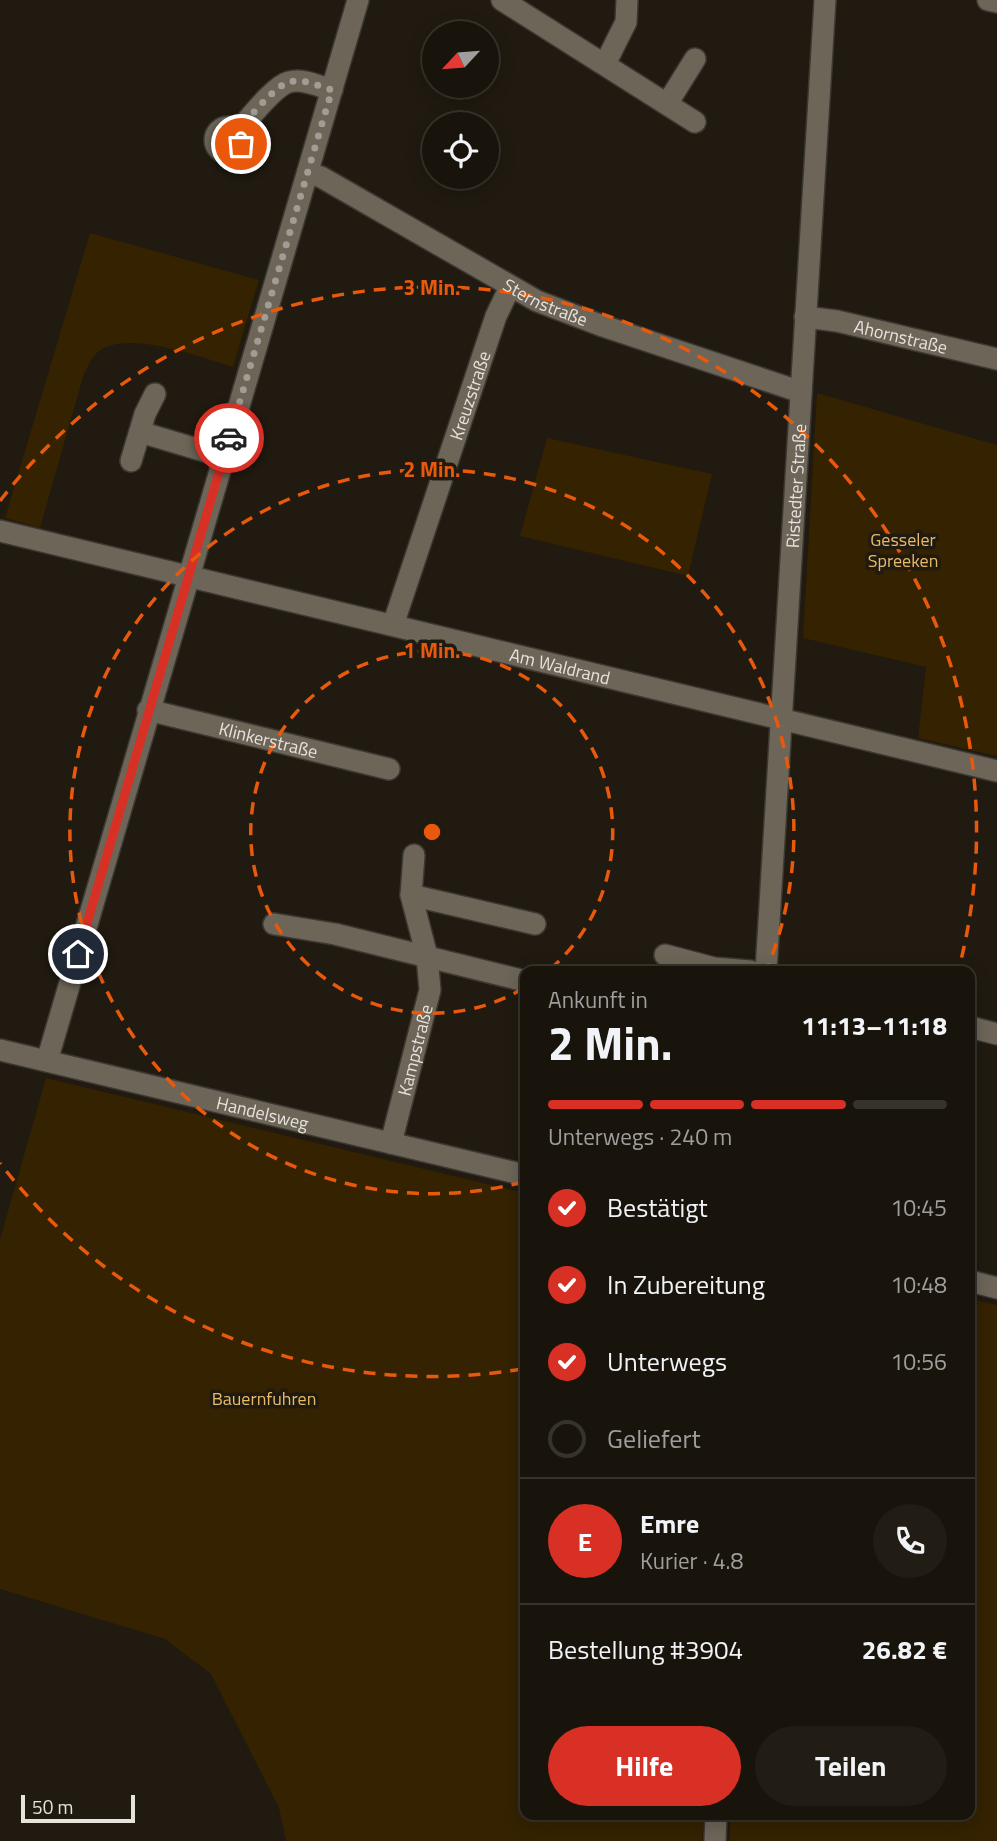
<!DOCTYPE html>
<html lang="de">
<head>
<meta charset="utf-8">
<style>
  body { margin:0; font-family:"Titillium Web",sans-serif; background:#211d15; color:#f1f3f6; height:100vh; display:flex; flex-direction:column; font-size:26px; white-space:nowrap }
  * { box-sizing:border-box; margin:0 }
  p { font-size:23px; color:#9f9e9d }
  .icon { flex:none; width:38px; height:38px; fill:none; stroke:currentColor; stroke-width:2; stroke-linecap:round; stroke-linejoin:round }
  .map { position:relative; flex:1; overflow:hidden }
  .drawer { position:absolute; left:520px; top:966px; width:455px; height:854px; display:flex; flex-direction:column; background:#18140c; border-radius:14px; box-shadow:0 4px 18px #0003,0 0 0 2px #36332d }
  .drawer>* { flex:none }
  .needle { width:46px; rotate:244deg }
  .tools { position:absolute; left:422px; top:21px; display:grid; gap:14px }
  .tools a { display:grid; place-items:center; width:77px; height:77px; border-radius:50%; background:#18140c; box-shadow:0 4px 18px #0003,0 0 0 2px #36332d; font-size:35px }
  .scale { position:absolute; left:21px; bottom:18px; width:114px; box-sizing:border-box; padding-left:7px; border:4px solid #e7e3dc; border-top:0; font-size:19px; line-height:24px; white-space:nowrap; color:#e7e3dc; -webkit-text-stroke:5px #201a10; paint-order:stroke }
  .pin { position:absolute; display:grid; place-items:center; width:60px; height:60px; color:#fff; margin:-30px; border:4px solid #fff; border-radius:50%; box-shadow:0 2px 7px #0007 }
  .courier { position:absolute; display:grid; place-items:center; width:70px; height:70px; margin:-35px; border:5px solid #d93025; border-radius:50%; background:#fff; color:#222; box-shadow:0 2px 9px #0007 }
  .headline em { font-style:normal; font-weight:700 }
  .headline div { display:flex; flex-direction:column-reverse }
  .headline { display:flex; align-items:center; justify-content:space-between; height:119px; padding:0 28px }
  h1 { font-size:46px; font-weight:700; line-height:52px }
  .bar { display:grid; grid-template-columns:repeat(4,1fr); gap:10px 7px; align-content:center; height:84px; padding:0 28px }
  .bar i { height:9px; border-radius:5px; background:#36332d }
  .bar .selected { background:#d93025 }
  .bar p { grid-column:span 4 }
  .line { display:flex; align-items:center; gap:18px; padding:0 28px; border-top:2px solid #36332d }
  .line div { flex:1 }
  .round { display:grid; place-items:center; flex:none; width:74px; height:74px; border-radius:37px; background:#211d15 }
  ol { padding:0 28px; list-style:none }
  li { display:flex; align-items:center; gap:21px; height:77px }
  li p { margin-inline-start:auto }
  li .icon { padding:7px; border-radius:50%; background:#d93025; color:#fff; stroke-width:4 }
  li:last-child { color:#9f9e9d }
  li i { width:38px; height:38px; border:4px solid #36332d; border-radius:50% }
  .primary-button { display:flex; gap:14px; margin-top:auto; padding:14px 28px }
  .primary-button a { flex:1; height:80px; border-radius:42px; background:#d93025; color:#fff; font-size:28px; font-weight:700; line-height:80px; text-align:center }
  .primary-button a+a { background:#211d15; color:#f1f3f6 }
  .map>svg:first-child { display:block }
  .green { fill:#342200 }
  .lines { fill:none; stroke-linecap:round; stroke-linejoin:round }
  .minor-casing { stroke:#3b3731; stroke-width:24 }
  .minor { stroke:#6c6558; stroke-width:21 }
  .done { stroke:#a19d95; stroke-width:7; stroke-dasharray:0 12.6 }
  .route { stroke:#d93025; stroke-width:9 }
  .ring { fill:none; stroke:#e8590c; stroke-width:3.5; stroke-dasharray:12 9 }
  .labels { text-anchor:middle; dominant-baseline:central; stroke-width:7; stroke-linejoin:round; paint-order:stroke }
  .street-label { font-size:18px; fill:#e7e3dc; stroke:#201a10 }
  .park-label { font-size:18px; fill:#e8bc66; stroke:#201a10 }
  .centre { fill:#e8590c; stroke:#201a10; stroke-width:3.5 }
  .ring-label { font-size:21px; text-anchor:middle; font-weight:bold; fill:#e8590c; stroke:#201a10; stroke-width:7; stroke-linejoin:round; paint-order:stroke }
</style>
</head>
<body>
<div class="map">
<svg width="997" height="1841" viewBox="0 0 997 1841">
  <rect width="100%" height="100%" fill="#201a10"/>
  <path class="green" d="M 90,233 L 259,280 L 233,367 C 201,358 121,326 95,355 C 90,360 87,369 84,374 L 40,528 L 5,518 Z
    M 817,393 L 997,445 L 997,756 L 918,738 L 926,667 L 803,638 Z
    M 547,438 L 712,474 L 688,576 L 520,536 Z
    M 46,1078 L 525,1193 L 525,1815 L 704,1815 L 702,1841 L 286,1841 L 279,1808 L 211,1674 L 165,1639 L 0,1589 L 0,1239 Z
    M 970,1299 L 997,1305 L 997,1841 L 729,1841 L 731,1815 L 970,1815 Z"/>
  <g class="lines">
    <g class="minor-casing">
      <g id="minor">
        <path d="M 502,0 L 695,122"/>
        <path d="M 988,0 L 997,2"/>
        <path d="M 605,64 L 626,22 L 627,0"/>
        <path d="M 667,104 L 695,59"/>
        <circle cx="228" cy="140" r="13"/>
        <path d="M 238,131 C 249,119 274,86 289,82 C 302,78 319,86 332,90"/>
        <path id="s1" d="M 308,173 L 321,177 L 537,301 L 600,325 L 801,392"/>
        <path id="s2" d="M 805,317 L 837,321 L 997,359"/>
        <path d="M 140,432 L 224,457"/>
        <path d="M 131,461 L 145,414 L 155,394"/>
        <path id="s3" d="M 0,531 L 997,771"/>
        <path id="s4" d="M 393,625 L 496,316 L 510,287"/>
        <path id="s5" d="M 148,710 L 389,769"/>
        <path d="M 411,895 L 535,924"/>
        <path d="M 274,924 L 335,934 L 525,981"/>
        <path d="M 665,955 L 714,968 L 750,971"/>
        <path id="s6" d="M 766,971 L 825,0"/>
        <path d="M 970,1027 L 997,1034"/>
        <path id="s7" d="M 0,1050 L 525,1175"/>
        <path d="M 47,1061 L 358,0"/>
        <path id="s8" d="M 391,1143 L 430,990 L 427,956 L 411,895 L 414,855"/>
        <path d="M 970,1281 L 997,1288"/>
        <path d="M 715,1841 L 716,1815"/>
      </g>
    </g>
    <use href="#minor" class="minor"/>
  </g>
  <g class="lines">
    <path class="done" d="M 229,438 L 332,90 C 319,86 302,78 289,82 C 274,86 249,119 237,131 L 240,135 L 241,144"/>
    <path class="route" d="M 78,954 L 229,438"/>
  </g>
  <g class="ring">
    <path d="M524 988A181 181 0 1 1 548 971"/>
    <path d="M523 1182A362 362 0 1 1 766 971"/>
    <path d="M522 1369A544 544 0 0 1 0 1163M0 501A544 544 0 0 1 959 968"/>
  </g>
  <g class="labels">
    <g class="street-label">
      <text stroke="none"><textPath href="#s1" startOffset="271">Sternstraße</textPath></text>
      <text stroke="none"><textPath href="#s2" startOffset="98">Ahornstraße</textPath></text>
      <text stroke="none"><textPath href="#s4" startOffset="242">Kreuzstraße</textPath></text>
      <text stroke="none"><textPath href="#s6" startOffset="486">Ristedter Straße</textPath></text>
      <text stroke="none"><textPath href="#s3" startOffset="576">Am Waldrand</textPath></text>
      <text stroke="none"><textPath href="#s5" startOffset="124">Klinkerstraße</textPath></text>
      <text stroke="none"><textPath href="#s8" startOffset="96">Kampstraße</textPath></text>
      <text stroke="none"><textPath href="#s7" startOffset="270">Handelsweg</textPath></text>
    </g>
    <g class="park-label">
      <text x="903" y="539">Gesseler<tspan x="903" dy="21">Spreeken</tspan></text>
      <text x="264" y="1398">Bauernfuhren</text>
    </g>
  </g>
  <circle cx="432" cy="832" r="10" class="centre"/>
  <g class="ring-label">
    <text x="432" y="295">3 Min.</text>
    <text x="432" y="477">2 Min.</text>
    <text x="432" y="658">1 Min.</text>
  </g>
</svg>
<div class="tools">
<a><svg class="needle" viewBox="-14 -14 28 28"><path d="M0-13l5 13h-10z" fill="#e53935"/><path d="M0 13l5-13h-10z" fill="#9f9e9d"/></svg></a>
<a><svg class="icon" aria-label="locate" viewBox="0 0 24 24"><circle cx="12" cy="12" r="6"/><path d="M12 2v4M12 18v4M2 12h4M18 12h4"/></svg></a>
</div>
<div class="scale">50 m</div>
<div class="pin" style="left:241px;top:144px;background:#ea580c"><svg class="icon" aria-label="bag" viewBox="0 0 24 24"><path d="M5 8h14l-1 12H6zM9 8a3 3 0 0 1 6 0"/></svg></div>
<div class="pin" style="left:78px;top:954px;background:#1f2937"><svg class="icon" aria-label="home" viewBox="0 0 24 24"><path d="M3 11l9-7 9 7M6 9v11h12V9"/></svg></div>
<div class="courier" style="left:229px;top:438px"><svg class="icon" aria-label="car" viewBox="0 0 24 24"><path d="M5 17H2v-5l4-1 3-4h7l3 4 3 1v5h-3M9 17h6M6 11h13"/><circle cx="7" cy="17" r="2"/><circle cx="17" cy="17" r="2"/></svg></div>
<section class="drawer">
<div class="headline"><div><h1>2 Min.</h1><p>Ankunft in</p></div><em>11:13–11:18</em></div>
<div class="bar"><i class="selected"></i><i class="selected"></i><i class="selected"></i><i></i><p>Unterwegs · 240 m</p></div>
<ol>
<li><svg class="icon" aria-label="check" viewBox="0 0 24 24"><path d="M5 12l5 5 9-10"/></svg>Bestätigt<p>10:45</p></li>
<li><svg class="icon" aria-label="check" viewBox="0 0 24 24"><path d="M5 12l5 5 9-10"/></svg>In Zubereitung<p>10:48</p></li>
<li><svg class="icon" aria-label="check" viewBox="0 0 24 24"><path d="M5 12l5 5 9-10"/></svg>Unterwegs<p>10:56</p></li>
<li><i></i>Geliefert</li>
</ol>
<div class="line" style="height:126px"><b class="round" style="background:#d93025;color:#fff">E</b><div><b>Emre</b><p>Kurier · 4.8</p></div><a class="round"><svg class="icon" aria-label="phone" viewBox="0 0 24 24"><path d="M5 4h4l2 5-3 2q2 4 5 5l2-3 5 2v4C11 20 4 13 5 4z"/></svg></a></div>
<div class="line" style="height:91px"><div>Bestellung #3904</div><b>26.82 €</b></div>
<div class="primary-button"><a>Hilfe</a><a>Teilen</a></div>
</section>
</div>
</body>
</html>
